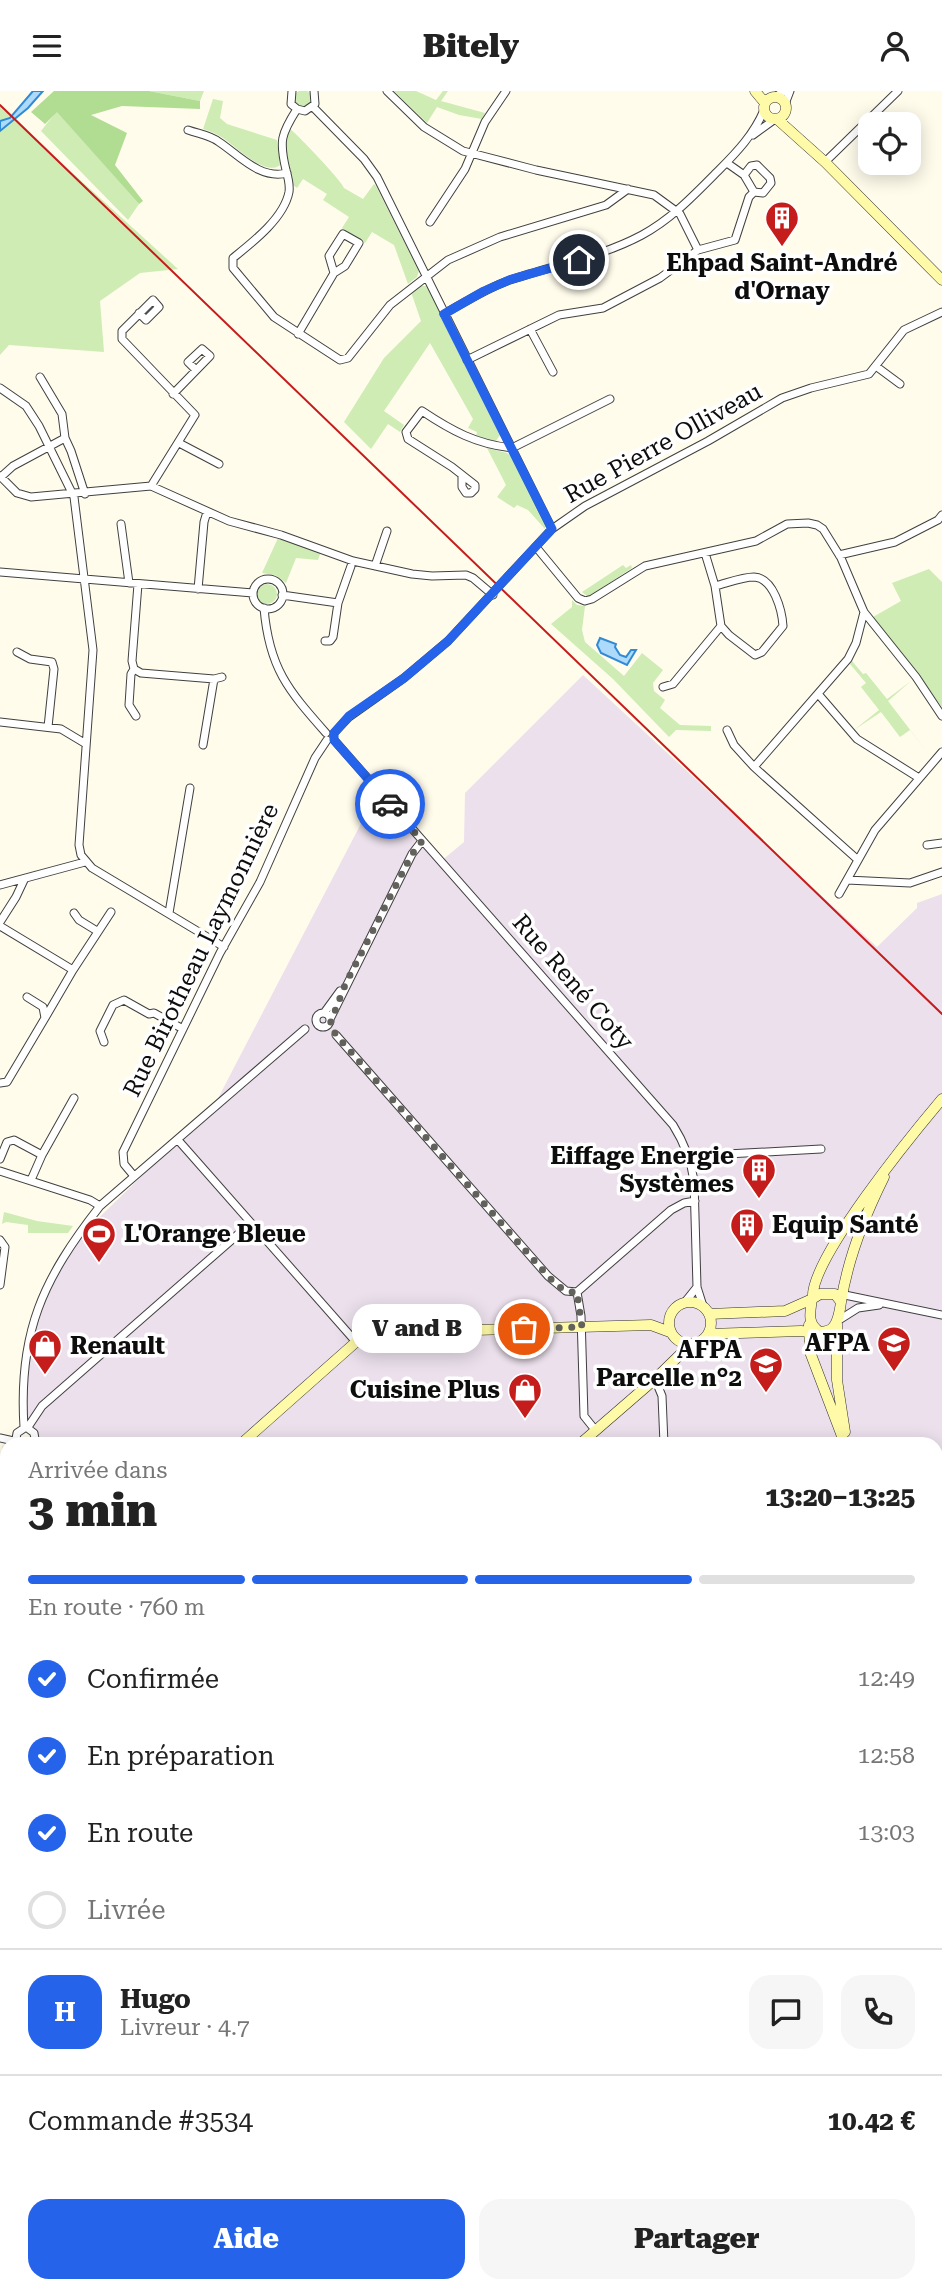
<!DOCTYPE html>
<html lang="fr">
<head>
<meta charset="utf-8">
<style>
  body { margin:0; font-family:"Roboto Serif",serif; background:#f6f6f6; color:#222; height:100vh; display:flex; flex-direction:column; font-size:26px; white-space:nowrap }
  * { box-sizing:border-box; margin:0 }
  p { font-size:23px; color:#767676 }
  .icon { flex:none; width:38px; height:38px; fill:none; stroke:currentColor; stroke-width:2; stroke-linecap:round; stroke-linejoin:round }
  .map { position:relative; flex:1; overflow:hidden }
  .panel { position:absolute; left:0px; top:1346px; width:943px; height:856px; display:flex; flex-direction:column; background:#fff; border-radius:21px 21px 0 0; box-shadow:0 4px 18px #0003 }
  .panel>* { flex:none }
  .fabs { position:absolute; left:858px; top:21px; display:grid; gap:14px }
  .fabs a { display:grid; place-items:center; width:63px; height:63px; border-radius:14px; background:#fff; box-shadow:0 4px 18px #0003; font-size:35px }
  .pin { position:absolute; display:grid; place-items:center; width:60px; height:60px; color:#fff; margin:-30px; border:4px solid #fff; border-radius:50%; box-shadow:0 2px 7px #0007 }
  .courier { position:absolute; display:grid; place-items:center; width:70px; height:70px; margin:-35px; border:5px solid #2563eb; border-radius:50%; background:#fff; color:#222; box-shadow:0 2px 9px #0007 }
  .bubble { position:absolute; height:49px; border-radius:21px; background:#fff; box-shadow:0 4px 18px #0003; font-size:23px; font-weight:800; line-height:49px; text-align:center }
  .headline em { font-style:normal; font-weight:800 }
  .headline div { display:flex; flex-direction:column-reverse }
  .headline { display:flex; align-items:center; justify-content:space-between; height:119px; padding:0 28px }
  h1 { font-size:46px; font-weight:800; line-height:52px }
  .bar { display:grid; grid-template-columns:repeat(4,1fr); gap:10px 7px; align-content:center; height:84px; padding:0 28px }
  .bar i { height:9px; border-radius:5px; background:#e0e0e0 }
  .bar .selected { background:#2563eb }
  .bar p { grid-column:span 4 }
  .line { display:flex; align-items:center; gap:18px; padding:0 28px; border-top:2px solid #e0e0e0 }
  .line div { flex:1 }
  .round { display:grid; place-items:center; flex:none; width:74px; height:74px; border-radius:21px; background:#f6f6f6 }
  ol { padding:0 28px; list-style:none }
  li { display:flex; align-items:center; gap:21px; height:77px }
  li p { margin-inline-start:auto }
  li .icon { padding:7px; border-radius:50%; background:#2563eb; color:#fff; stroke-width:4 }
  li:last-child { color:#767676 }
  li i { width:38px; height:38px; border:4px solid #e0e0e0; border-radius:50% }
  .action { display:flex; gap:14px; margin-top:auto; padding:14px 28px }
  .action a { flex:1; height:80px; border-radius:21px; background:#2563eb; color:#fff; font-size:28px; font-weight:800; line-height:80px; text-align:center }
  .action a+a { background:#f6f6f6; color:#222 }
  header { display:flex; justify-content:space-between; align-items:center; height:91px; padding:0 28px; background:#fff; font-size:32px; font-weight:800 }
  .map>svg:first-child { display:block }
  .industrial { fill:#ebe0ec }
  .green { fill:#ceecb4 }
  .forest { fill:#b0dd92 }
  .plaza { fill:#efebdb }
  .water { fill:#add9fa; stroke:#308bd5; stroke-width:2 }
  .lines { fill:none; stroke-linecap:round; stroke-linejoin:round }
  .street-casing { stroke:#404040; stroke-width:9 }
  .secondary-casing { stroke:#2f2f2f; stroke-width:11 }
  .street { stroke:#fff; stroke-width:7 }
  .secondary { stroke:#fffaa7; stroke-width:10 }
  .rail { stroke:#c51d1c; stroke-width:2 }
  .done { stroke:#62615b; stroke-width:7; stroke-dasharray:0 12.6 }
  .route { stroke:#2563eb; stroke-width:9 }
  .labels { text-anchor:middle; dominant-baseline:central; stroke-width:7; stroke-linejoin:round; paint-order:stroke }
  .poi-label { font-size:24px; font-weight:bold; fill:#0d0d0d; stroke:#fff; text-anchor:end }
  .street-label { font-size:24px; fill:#0d0d0d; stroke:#fff }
</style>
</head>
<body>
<header><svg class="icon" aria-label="menu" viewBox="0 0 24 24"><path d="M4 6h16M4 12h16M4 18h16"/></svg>Bitely<svg class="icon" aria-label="person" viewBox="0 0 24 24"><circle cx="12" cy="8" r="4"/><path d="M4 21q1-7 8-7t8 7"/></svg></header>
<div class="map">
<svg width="942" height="2201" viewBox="0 0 942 2201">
  <rect width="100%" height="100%" fill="#fffcec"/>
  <path class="industrial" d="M 583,584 L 877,856 L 917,817 L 917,812 L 942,803 L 942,1370 L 936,1373 L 936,1353 L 31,1353 L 25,1325 L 32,1229 L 78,1147 L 214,1015 L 379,698 L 440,771 L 464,751 L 465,702 Z
    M 7,1683 L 7,2133 L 0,2139 L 0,1703 Z
    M 368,2194 L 370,2201 L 123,2201 L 115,2195 Z"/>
  <path class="green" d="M294 8a9 9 0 1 1 18 0a9 9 0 1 1-18 0Z
    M 149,0 L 204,0 L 200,10 Z
    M 394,0 L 416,0 L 436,9 L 443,0 L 448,0 L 441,10 L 485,22 L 482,28 L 459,24 L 437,16 L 427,32 Z
    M 213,8 L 223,10 L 220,27 L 227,33 L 277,49 L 280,74 C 266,86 236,56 223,47 C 217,43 210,40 203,38 Z
    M 0,16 L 178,178 L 140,182 L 100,210 L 104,261 L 9,254 L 0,264 Z
    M 57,20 L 139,113 L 128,129 L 41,40 Z
    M 289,37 C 297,43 343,91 344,97 L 363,108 L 374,93 L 376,95 L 419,180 L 417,186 L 408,193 L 394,154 L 372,141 L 365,152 L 342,137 L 349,126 L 323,109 L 327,103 L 303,88 L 297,97 L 293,94 L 285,51 Z
    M 420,195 L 427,195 L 500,344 L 496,350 L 476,345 L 477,341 L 468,337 L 473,328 L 430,252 L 384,320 L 404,334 L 400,341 L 388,333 L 371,358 L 344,331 L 384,267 L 421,230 L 411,201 Z
    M 487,357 L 507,362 L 511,365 L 546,435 L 545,438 L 528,419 L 517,414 L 514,417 L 497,406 L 506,394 Z
    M 278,447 L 287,448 L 321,460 L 318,469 L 296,467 L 286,492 L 275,484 L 262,482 Z
    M 623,474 L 626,477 L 631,474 L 632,477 L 588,506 L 582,501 Z
    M 929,478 L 942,491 L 942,616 L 873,526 L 901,510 L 892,492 Z
    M257 503a10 10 0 1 1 20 0a10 10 0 1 1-20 0Z
    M 572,509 L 577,514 L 585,515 L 582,539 L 585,551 L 624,585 L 642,562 L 663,579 L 653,592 L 654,600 L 665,609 L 660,617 L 680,634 L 711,635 L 711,640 L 676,639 L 669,646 L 613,588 L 551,533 L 572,516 Z
    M 852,570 L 863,583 L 866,582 L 887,608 L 911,590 L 888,610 L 931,666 L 910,639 L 900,646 L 881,621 L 854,639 L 879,619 L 861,596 L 866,592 L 850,573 Z
    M 4,1121 L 37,1130 L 73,1135 L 68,1142 L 28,1142 L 28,1134 L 6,1131 L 2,1133 Z"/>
  <path class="forest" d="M 54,0 L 149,0 L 200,10 L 200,18 L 122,15 L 91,24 L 127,42 L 115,74 L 143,110 L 139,113 L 57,21 L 45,33 L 31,21 Z
    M 936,2001 L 942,2019 L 942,2088 L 936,2074 Z"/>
  <path class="plaza" d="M 7,1353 L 7,1438 L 0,1441 L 2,1355 Z"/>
  <path class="water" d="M 33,0 L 43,0 L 28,17 L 0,40 L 0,30 L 10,27 Z
    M 600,547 L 616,553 L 615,556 L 620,564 L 626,566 L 631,559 L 636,559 L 627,574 L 601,562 L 597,554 Z"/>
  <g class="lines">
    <g class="street-casing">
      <path id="street" d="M 292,0 L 291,13 L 297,18 L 305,20 L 315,13 L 314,0
        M 387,0 L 424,36 L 463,60 L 536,79 L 654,104 L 680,123 L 698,159
        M 775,6 L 784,0
        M 785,13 L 790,0
        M 313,16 L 364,68 L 377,86 L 552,438
        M 297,18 C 281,43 279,50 286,79 C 288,86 290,94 289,101 C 284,127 253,151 233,167 L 233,177 L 274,226 L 340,269 L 348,267 L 390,214 L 448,169 L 500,146 L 606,114 L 628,98
        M 188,39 C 199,43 210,44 219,51 C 239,64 260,89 287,82
        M 753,44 L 775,28
        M 825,71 L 898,0
        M 727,72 L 744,84 L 754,101 L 763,102 L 771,92 L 770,87 L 757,74 L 751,75 L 744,84
        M 430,131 L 465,78 L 485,31 L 506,0
        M 139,222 L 146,229 L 159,216 L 153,209 L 122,240 L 122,248 L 195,324 L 151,395
        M 444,223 C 465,211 487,197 510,189 C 554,174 601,166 642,144 C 672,128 695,103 719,79 C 737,61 754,43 764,19
        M 530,238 L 553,281
        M 298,243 L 334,182 L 345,175 L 359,152 L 343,143 L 329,165 L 334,182
        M 467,269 L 559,224 L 603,217 L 660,187 L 698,159 L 735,149 L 749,106 L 754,101
        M 877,276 L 900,293
        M 40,286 L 62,323 L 65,347 L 71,360 L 85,403
        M 0,297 L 26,315 L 39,335 L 74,406 L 93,559 L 79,754 L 81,764 L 92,777 L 224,856
        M 173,303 L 210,265 L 202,258 L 188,271 L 196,279
        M 179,352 L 219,373
        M 0,385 L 17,402 L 31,406 L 151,395 L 229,430 L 281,444 L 353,470 L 412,483 L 432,485 L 466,484 L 473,487 L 493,504
        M 2,385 L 13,375 L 65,347
        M 462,385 L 462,396 L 466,402 L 471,402 L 475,398 L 475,394 L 452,376 L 408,348 L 406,341 L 422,320 C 452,340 476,353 512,357 L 610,308
        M 121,433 L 129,492
        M 536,456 L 578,507 L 585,510 L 592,508 L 645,475 L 756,450 L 787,433 L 808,432 L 817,434 L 823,438 L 841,467 L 864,521 L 916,586 L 942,625
        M 839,464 L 895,451 L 938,429 L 942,424
        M 375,475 L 387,440
        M 0,481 L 253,502
        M253 503a15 15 0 1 1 30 0a15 15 0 1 1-30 0Z
        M 138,493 L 132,570 L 134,578 L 141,582 L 214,588 L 222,586
        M 715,495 C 727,492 742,486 754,486 C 774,487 782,520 783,535 L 762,561 L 755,564 L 729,544 L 721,535
        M 198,498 L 204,431 L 207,421
        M 282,504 L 338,512
        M 264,517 C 269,577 288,599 326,642
        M 325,550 L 330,550 L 333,546 L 338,512 L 351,475
        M 17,561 L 30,568 L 52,571 L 54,578 L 48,636
        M 134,578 L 131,583 L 129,614 L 136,625
        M 663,596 L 673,593 L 721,535 L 715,495 L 705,462
        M 819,604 L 857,648 L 919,687
        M 0,631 L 61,638 L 86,653
        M 727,639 L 734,654 L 754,676
        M 334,642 L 349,626 L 404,587 L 448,550 L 552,438 L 585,415 L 708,350 L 782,307 L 811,297 L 869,283 L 904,239 L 942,221
        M 334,649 L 673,1034 C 685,1053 691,1069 694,1090 L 697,1196 L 703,1215
        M 203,654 L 214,588
        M 927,754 L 942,752
        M 858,769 L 754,676 L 848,568 L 856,552 L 864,521
        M 847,789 L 910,792 L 942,781
        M 0,794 L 85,771
        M 839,803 L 875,739 L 942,661
        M 74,822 L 79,829 L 97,840
        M 169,822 L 190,697
        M 0,831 L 16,806 L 24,789
        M 0,835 L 73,879 L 45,927
        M 73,879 L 111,821
        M316 929a7 7 0 1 1 14 0a7 7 0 1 1-14 0Z
        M 324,922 L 340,900
        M 330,928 L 412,763 L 422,750
        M 336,944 L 548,1185 L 566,1200 L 577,1201
        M 104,951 L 100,940 L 113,914 L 124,909 L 149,923 L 154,922 L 183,938
        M 0,992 L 7,991 L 45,927 L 43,916 L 27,906
        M 178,1049 L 356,1251
        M 42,1064 L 74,1007
        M 690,1065 L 821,1058
        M 0,1068 L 7,1051 L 14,1049 L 42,1064 L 31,1089
        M 0,1080 L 90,1109 L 100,1115
        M 134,1085 L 124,1073 L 123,1061 L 220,862 L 260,791 L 315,667 L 327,649
        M 0,1149 L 5,1156 L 0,1194
        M 840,1203 L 942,1224
        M 685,1211 L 697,1196
        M 839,1229 L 858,1217 L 879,1214
        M 655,1288 L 662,1305 L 664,1353
        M 24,1336 C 18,1241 43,1188 100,1115 L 305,938
        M 28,1336 L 42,1315 L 251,1132
        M 596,1340 L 584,1325 L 581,1225 L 577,1201 L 671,1119 L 684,1112 L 695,1110
        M 0,1347 L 18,1351
        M 19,1353 L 16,1348 L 17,1342 L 26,1336 L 34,1342 L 35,1348 L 32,1353
        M 936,1541 L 942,1542
        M 0,1916 L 7,1918
        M 936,2118 L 942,2115
        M 364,2194 L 366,2201
        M 485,2194 L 498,2201
        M 572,2194 L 592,2201
        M 800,2194 L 800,2201
        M 924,2194 L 925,2201
        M 531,2201 L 552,2194
        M 616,2201 L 628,2194"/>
    </g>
    <g class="secondary-casing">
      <path id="secondary" d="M 755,0 L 765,12
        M764 17a11 11 0 1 1 22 0a11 11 0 1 1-22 0Z
        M 777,28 L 825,71 L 942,189
        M 813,1207 C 809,1169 915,1040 942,1008
        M669 1232a21 21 0 1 1 42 0a21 21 0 1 1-42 0Z
        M 841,1211 C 848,1167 864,1126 884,1086
        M 709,1223 L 785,1220 L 812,1208
        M 837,1233 L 837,1289 L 845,1341
        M 809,1234 L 810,1261 L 845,1353
        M 708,1243 L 801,1240 C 831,1243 837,1242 841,1211 L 835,1203 L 820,1203 L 812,1208 C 810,1222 807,1233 820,1241
        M 241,1353 L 356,1251 L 370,1242 L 651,1234 L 670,1241
        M 580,1353 L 655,1288 L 691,1253
        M 936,1663 L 940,1685 L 942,1783 L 941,1850 L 937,1879 L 936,1898
        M 0,1700 L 7,1680
        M 0,1866 L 7,1860
        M 936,1929 L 942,1919
        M 936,1966 L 942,1985
        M 0,2166 L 7,2161
        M 116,2194 L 122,2201"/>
    </g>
    <use href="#street" class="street"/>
    <use href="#secondary" class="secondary"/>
    <path class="rail" d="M 0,14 L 942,923
      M 936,1378 L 942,1375
      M 0,2145 L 7,2139"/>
  </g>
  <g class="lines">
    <path class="done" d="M 390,713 L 422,750 L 412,763 L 345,894 L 330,933 L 336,944 L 538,1174 C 549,1185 560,1203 577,1201 L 582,1236 L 524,1238"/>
    <path class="route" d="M 390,713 L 334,649 L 334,642 L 349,625 L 404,587 L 448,550 L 552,438 L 444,223 L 484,200 L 509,189 L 579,169"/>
  </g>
  <defs>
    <g id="building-pin" transform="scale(1.75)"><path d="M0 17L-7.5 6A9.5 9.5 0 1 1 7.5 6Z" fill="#c51d1c" stroke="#fff"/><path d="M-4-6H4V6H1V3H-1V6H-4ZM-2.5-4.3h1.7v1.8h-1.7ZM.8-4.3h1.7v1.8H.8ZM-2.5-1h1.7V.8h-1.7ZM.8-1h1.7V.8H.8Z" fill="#fff"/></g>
    <g id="stadium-pin" transform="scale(1.75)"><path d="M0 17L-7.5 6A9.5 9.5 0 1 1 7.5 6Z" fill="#c51d1c" stroke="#fff"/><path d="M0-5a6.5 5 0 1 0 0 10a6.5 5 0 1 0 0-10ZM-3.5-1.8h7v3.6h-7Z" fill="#fff"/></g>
    <g id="school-pin" transform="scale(1.75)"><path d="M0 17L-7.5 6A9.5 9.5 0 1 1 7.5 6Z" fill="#c51d1c" stroke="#fff"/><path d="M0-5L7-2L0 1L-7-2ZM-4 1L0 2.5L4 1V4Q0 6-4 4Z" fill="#fff"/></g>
    <g id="shop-pin" transform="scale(1.75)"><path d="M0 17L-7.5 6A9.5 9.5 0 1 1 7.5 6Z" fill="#c51d1c" stroke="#fff"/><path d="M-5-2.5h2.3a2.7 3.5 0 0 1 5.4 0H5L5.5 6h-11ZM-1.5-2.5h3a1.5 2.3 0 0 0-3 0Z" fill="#fff"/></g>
  </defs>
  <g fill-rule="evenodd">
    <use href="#building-pin" x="782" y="127"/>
    <use href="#building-pin" x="759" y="1079"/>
    <use href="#building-pin" x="747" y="1134"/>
    <use href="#stadium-pin" x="99" y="1143"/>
    <use href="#school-pin" x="894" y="1252"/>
    <use href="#shop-pin" x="45" y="1255"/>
    <use href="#school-pin" x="766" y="1273"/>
    <use href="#shop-pin" x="525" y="1299"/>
  </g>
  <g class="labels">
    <g class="poi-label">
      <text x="782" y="172" text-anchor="middle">Ehpad Saint-André<tspan x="782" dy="28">d'Ornay</tspan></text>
      <text x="734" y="1065">Eiffage Energie<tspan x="734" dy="28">Systèmes</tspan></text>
      <text x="772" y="1134" text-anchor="start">Equip Santé</text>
      <text x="124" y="1143" text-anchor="start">L'Orange Bleue</text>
      <text x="870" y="1252">AFPA</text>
      <text x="70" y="1255" text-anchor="start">Renault</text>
      <text x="742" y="1259">AFPA<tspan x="742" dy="28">Parcelle n°2</tspan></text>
      <text x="500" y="1299">Cuisine Plus</text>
    </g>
    <g class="street-label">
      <text transform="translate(663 352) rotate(-29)">Rue Pierre Olliveau</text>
      <text transform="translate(201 859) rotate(-64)">Rue Birotheau Laymonnière</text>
      <text transform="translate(573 891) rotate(49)">Rue René Coty</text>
    </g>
  </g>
</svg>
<div class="fabs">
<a><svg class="icon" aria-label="locate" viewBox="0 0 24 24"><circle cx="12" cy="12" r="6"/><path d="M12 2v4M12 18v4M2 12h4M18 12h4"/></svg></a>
</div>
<div class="pin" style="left:524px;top:1238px;background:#ea580c"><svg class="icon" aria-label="bag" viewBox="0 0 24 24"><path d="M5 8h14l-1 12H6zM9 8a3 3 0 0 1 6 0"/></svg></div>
<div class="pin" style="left:579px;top:169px;background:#1f2937"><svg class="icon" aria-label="home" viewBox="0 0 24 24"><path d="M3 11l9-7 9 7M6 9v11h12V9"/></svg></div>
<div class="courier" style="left:390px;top:713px"><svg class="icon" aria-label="car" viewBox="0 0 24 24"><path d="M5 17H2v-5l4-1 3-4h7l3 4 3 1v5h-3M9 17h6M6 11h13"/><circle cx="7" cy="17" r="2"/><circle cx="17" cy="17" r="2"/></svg></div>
<div class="bubble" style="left:352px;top:1213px;width:130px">V and B</div>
<section class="panel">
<div class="headline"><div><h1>3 min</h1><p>Arrivée dans</p></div><em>13:20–13:25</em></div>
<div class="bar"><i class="selected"></i><i class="selected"></i><i class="selected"></i><i></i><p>En route · 760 m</p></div>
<ol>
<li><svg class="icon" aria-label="check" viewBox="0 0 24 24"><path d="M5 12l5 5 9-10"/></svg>Confirmée<p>12:49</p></li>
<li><svg class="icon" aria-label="check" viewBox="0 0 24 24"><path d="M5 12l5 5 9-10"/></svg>En préparation<p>12:58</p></li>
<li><svg class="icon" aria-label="check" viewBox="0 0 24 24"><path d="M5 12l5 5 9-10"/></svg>En route<p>13:03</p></li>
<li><i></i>Livrée</li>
</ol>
<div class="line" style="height:126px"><b class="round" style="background:#2563eb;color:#fff">H</b><div><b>Hugo</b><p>Livreur · 4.7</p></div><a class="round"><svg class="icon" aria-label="chat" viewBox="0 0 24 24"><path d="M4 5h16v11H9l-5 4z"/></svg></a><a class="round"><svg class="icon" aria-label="phone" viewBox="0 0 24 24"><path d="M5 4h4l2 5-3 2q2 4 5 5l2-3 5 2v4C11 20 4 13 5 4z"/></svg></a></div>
<div class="line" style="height:91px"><div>Commande #3534</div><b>10.42 €</b></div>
<div class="action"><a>Aide</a><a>Partager</a></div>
</section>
</div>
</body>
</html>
